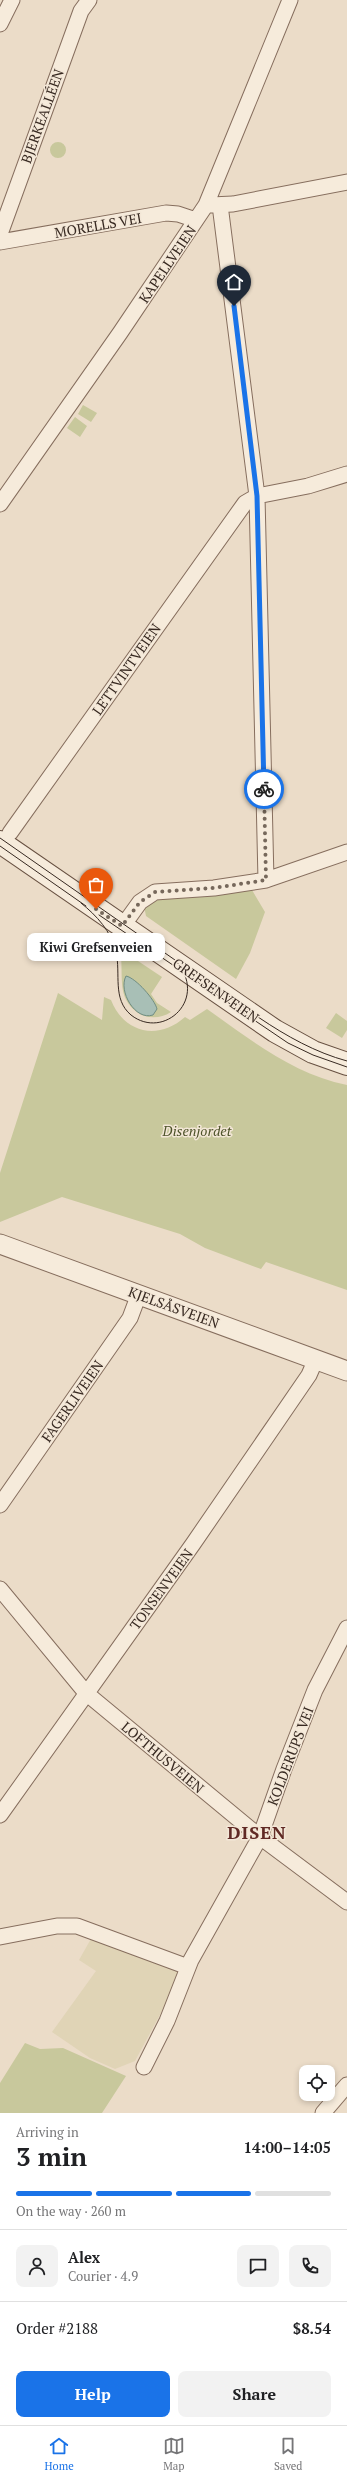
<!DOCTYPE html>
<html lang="en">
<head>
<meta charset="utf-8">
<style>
  body { margin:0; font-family:"PT Serif",serif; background:#f2f2f2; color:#202124; height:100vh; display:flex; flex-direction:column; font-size:15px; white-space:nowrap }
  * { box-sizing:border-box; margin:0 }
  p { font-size:13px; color:#757577 }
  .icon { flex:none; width:22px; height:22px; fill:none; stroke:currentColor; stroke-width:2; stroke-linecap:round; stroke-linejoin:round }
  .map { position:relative; height:2113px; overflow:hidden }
  .panel { display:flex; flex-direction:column; background:#fff; flex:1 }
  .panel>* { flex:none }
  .fabs { position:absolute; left:299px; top:2065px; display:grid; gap:8px }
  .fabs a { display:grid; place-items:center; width:36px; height:36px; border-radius:8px; background:#fff; box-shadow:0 2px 6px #0003; font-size:20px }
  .pin { position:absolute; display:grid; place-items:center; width:34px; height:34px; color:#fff; margin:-41px -17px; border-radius:50% 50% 50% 0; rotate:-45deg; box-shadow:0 0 4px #0007 }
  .pin .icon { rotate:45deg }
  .courier { position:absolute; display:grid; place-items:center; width:40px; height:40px; margin:-20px; border:3px solid #1a73e8; border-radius:50%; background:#fff; color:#222; box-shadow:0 1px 5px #0007 }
  .bubble { position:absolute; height:28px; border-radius:8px; background:#fff; box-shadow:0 2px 6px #0003; font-size:13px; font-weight:600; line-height:28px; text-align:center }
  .overview em { font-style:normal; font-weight:600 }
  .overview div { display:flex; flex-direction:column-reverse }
  .overview { display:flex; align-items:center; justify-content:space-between; height:68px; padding:0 16px }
  h1 { font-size:26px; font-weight:600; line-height:30px }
  .bar { display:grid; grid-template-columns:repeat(4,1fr); gap:6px 4px; align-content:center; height:48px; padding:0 16px }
  .bar i { height:5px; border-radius:3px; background:#e0e0e0 }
  .bar .on { background:#1a73e8 }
  .bar p { grid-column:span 4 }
  .line { display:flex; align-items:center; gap:10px; padding:0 16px; border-top:1px solid #e0e0e0 }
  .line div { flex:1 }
  .round { display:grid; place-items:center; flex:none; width:42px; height:42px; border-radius:8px; background:#f2f2f2 }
  .primary-button { display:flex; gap:8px; margin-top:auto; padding:8px 16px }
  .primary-button a { flex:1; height:46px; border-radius:8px; background:#1a73e8; color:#fff; font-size:16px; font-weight:600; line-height:46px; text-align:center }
  .primary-button a+a { background:#f2f2f2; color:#202124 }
  .dock { display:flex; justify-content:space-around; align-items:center; height:56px; border-top:1px solid #e0e0e0; background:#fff; font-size:11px; color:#757577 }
  .dock a { display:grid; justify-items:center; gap:2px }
  .dock .on { color:#1a73e8 }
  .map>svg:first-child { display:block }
  .farmland { fill:#e0d4b6 }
  .green { fill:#c8c89c }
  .water { fill:#a8bfb6; stroke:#708d82 }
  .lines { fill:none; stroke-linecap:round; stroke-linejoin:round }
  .minor-casing { stroke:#866e5e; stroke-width:17 }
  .tertiary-casing { stroke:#866e5e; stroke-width:21 }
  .secondary-casing { stroke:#675041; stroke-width:24 }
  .minor { stroke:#f6ebdb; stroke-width:15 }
  .tertiary { stroke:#f6ebdb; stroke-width:19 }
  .secondary { stroke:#f6ebdb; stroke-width:22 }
  .tram { stroke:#372921; stroke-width:1 }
  .done { stroke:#76685b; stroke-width:4; stroke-dasharray:0 7.2 }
  .route { stroke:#1a73e8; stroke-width:5 }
  .labels { text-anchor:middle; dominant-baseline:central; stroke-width:3; stroke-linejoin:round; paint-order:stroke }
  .street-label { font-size:14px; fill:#372921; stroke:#f3e7d7 }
  .park-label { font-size:14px; font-style:italic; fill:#4d5229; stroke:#f3e7d7 }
  .district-label { font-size:18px; font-weight:bold; letter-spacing:1px; fill:#602924; stroke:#f3e7d7 }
</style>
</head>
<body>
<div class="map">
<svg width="347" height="2113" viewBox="0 0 347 2113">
  <rect width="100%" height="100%" fill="#ebdcc8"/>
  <path class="farmland" d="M 92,1937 L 183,1972 L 135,2061 L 115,2069 L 90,2058 L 52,2032 L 96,1971 L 79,1960 Z"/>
  <path class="green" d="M50 150a8 8 0 1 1 16 0a8 8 0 1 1-16 0Z
    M 83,405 L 97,413 L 91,422 L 78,414 Z
    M 75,417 L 87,426 L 80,437 L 67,428 Z
    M 252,890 L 265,912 L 250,953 L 236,979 L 146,916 L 144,906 L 157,898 Z
    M 121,956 L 128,961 L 132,957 L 162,977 L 151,994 L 157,1003 L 171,1012 C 151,1025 128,1013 123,991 C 121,980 122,968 121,956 Z
    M 58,993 L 102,1020 L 104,997 L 111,1000 C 124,1033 158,1041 185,1017 L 190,1020 L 207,1009 C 251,1040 293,1074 347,1085 L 347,1290 L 266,1262 L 261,1269 L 205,1248 L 180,1234 L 62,1197 L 0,1222 L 0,1173 Z
    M 336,1013 L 347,1021 L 347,1030 L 342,1038 L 326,1028 Z
    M 25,2043 L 40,2049 L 63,2048 L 126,2076 L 102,2113 L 0,2113 L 0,2083 Z"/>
  <path class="water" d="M 126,976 C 136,978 155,1000 157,1009 L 153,1015 C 135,1021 118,991 126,976 Z"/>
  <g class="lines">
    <g class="minor-casing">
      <path id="minor" d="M 0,24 L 12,0
        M 211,205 L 233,204 L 347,182
        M 220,205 L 257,496 L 266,880
        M 0,234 L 81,11 L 89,0
        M 0,242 L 166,213 L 178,214 L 196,220
        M 0,504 L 120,333 L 206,205 L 290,0
        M 10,833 L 245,503 L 257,496 L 308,486 L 347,474
        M 122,927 L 140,902 L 155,892 L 214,888 L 266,880 L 347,852
        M 0,1505 L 130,1318 L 139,1294
        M 0,1589 L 86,1693 L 260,1837 L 347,1902
        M 0,1815 L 193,1544 L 309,1375 L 316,1359
        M 0,1937 L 57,1926 L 77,1926 L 188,1967
        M 144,2067 L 167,2021 L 191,1960 L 260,1837 L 284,1769 L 315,1690 L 347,1628
        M 323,2113 L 347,2085"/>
    </g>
    <g class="tertiary-casing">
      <path id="tertiary" d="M 0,1244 L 347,1371"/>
    </g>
    <g class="secondary-casing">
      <path id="secondary" d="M 0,842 L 275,1031 L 313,1052 L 347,1064"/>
    </g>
    <use href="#minor" class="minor"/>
    <use href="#tertiary" class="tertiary"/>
    <use href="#secondary" class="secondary"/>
    <path class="tram" d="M 0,838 L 175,960 C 210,998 164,1041 131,1015 C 112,999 121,974 116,952 C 111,931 97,916 81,903
      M 0,846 L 86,906
      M 99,915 L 288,1043 L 313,1055 L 347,1067
      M 178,959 C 231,996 284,1044 347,1061"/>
  </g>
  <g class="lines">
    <path class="done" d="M 96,909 L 122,926 L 140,902 L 155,892 L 214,888 L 266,880 L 264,789"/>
    <path class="route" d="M 234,306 L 257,496 L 264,789"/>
  </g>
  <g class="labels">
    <g class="street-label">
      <text transform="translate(42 116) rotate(-70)">BJERKEALLÉEN</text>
      <text transform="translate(98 225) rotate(-10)">MORELLS VEI</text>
      <text transform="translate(167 264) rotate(-56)">KAPELLVEIEN</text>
      <text transform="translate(126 669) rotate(-55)">LETTVINTVEIEN</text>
      <text transform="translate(216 990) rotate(35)">GREFSENVEIEN</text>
      <text transform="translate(174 1307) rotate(20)">KJELSÅSVEIEN</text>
      <text transform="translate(72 1401) rotate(-55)">FAGERLIVEIEN</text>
      <text transform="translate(161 1589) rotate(-54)">TONSENVEIEN</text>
      <text transform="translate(290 1756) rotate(-69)">KOLDERUPS VEI</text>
      <text transform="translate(163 1757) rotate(40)">LOFTHUSVEIEN</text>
    </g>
    <g class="park-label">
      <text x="197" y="1130">Disenjordet</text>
    </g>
    <g class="district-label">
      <text x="257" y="1832">DISEN</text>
    </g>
  </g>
</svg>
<div class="fabs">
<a><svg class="icon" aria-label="locate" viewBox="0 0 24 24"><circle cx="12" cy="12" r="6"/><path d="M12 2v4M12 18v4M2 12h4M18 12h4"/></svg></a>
</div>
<div class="pin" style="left:96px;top:909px;background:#ea580c"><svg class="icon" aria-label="bag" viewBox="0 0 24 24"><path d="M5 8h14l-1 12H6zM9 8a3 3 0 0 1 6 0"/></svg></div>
<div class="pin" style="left:234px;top:306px;background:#1f2937"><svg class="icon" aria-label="home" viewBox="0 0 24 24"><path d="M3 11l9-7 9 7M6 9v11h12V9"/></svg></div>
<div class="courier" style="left:264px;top:789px"><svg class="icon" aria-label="bike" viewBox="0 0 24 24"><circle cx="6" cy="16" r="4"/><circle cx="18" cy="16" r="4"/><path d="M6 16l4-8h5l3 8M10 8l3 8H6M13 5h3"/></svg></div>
<div class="bubble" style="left:27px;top:933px;width:138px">Kiwi Grefsenveien</div>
</div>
<section class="panel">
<div class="overview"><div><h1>3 min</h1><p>Arriving in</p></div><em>14:00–14:05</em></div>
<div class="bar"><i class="on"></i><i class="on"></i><i class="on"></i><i></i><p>On the way · 260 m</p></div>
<div class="line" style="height:72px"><a class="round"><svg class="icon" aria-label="person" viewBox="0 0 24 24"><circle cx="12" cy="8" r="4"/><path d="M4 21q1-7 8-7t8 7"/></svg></a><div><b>Alex</b><p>Courier · 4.9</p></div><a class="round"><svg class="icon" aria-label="chat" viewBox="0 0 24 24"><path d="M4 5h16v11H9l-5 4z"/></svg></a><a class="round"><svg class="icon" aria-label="phone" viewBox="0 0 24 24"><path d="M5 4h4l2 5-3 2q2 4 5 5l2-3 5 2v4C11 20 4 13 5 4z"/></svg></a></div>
<div class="line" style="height:52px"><div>Order #2188</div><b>$8.54</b></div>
<div class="primary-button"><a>Help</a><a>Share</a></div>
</section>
<nav class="dock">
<a class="on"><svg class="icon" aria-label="home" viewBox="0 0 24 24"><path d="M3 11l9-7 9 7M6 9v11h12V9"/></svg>Home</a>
<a><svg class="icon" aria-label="map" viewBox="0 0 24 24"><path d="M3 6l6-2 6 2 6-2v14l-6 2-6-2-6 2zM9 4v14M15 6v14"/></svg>Map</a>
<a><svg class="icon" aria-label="saved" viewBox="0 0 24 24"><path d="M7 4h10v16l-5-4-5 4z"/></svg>Saved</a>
</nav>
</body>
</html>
